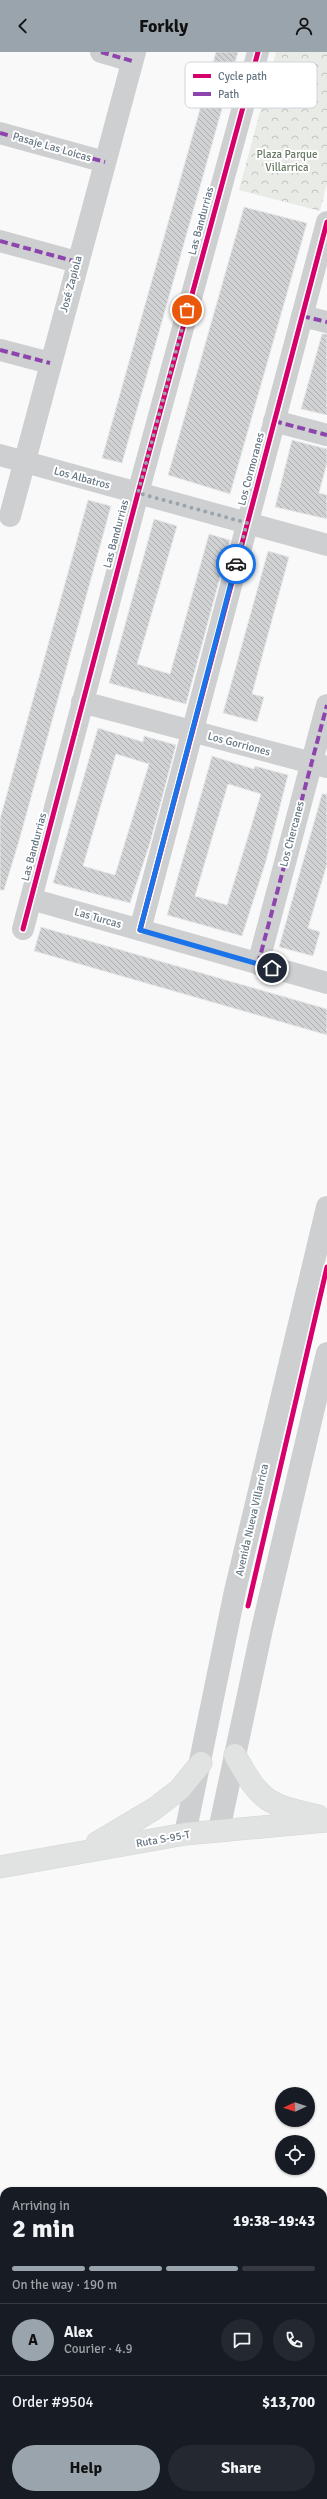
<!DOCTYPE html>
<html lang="en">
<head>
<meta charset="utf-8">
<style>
  body { margin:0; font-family:Signika,sans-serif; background:#242831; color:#f1f3f6; height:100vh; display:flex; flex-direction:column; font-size:15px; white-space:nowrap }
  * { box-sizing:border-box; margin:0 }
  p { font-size:13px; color:#9ea1a6 }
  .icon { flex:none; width:22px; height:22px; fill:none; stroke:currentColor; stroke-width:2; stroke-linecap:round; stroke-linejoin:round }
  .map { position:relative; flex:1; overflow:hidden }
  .side { position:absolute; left:0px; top:2135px; width:327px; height:312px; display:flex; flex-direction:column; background:#171b24; border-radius:12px 12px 0 0; box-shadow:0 1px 3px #0004 }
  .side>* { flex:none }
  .needle { width:26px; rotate:267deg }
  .fabs { position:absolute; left:275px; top:2035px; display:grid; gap:8px }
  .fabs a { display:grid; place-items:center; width:40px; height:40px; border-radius:50%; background:#171b24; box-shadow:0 1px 3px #0004; font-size:20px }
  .pin { position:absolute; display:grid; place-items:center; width:34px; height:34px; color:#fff; margin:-17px; border:2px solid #fff; border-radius:50%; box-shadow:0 1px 4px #0007 }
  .courier { position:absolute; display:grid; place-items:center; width:40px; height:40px; margin:-20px; border:3px solid #1a73e8; border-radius:50%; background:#fff; color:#222; box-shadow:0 1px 5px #0007 }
  .summary em { font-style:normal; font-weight:700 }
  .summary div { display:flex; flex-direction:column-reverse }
  .summary { display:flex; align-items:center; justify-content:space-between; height:68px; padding:0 12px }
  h1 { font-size:26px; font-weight:700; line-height:30px }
  .bar { display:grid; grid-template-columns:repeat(4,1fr); gap:6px 4px; align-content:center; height:48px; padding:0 12px }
  .bar i { height:5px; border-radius:3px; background:#363941 }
  .bar .on { background:#99a4ac }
  .bar p { grid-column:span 4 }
  .line { display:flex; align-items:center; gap:10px; padding:0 12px; border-top:1px solid #363941 }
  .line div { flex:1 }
  .round { display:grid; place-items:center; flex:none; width:42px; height:42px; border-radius:21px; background:#242831 }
  .cta { display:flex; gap:8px; margin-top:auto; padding:8px 12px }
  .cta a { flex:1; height:46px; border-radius:24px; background:#99a4ac; color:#111; font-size:16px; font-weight:700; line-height:46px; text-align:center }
  .cta a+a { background:#242831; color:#f1f3f6 }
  header { display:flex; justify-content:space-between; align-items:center; height:52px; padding:0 12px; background:#99a4ac; color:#111; font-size:18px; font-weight:700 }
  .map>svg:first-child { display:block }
  .park { fill:url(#park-crowns) }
  .building { fill:url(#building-back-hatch); stroke:#e8e8e8; fill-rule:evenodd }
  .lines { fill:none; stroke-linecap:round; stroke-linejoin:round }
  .major-casing { stroke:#d5d6d7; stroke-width:23 }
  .minor { stroke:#cecfd0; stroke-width:22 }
  .major { stroke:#e1e2e2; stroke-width:22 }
  .quiet { stroke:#8e44ad; stroke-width:4; stroke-dasharray:8 4; stroke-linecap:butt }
  .cycleway-casing { stroke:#fff; stroke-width:8 }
  .cycleway { stroke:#d6006c; stroke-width:5 }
  .done { stroke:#99a4ac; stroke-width:4; stroke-dasharray:0 7.2 }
  .route { stroke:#1a73e8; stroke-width:5 }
  .labels { text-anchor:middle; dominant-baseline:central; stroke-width:4; stroke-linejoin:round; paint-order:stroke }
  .street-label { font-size:11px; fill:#657683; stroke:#fff }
  .park-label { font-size:11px; fill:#687a64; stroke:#fff }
  .key { fill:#fff; stroke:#d1d6da; stroke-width:1 }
  .key-label { font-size:11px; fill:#657683 }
</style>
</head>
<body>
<header><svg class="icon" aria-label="back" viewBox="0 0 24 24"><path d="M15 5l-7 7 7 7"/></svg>Forkly<svg class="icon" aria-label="person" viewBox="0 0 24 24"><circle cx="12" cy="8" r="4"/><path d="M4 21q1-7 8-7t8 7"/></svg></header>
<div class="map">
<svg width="327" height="2447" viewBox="0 0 327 2447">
  <defs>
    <pattern id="park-crowns" width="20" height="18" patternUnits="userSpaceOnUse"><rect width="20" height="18" fill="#e8ebe6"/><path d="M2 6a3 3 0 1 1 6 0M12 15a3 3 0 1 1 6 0" fill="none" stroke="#c0c3c0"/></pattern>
    <pattern id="building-back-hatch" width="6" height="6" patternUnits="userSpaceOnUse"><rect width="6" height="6" fill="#d0d2d3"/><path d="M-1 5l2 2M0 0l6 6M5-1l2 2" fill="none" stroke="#acafb1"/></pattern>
  </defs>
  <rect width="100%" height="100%" fill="#f9f9f9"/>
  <path class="park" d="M 276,0 L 327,0 L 327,131 L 320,159 L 239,138 Z"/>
  <path class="building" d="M 216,0 L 238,0 L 122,411 L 102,406 Z
    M 244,155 L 307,171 L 230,442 L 168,423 Z
    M 322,282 L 327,282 L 327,363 L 301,357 Z
    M 292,388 L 327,397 L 327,411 L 319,441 L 327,443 L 327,467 L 275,455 Z
    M 88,448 L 111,454 L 19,789 L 4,838 L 0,838 L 0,767 Z
    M 154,467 L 177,474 L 137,612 L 170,622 L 209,482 L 230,488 L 186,652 L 109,631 Z
    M 268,499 L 289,505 L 252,642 L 264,645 L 257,670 L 223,661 Z
    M 98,676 L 143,690 L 144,684 L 176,693 L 150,791 L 130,851 L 53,831 ZM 116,702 L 149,712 L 115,823 L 83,814 Z
    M 212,704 L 254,717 L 255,714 L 288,723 L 266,809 L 242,884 L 167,863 ZM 228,732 L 261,742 L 227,853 L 195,844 Z
    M 322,742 L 327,742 L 327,812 L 308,876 L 320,880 L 313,904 L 279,895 Z
    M 41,875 L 327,957 L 327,983 L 34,899 Z"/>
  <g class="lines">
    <g class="major-casing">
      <path id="major" d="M 235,1703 C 260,1749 267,1753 318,1764
        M 97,1791 L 154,1757 L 180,1737 L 201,1711
        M 0,1815 L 185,1782 L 327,1769"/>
    </g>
    <path class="minor" d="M 101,0 L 132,9
      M 0,81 L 105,110
      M 0,189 L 77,210
      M 302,264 L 327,270
      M 0,298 L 50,311
      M 274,369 L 327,383
      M 0,403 L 327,493
      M 10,464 L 135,0
      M 82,650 L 327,715
      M 31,847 L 327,931
      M 23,877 L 138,441 L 258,0
      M 140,878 L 327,170
      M 258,912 L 327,653
      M 219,1778 L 262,1577 L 327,1301
      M 185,1782 L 235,1539 L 327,1155"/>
    <use href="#major" class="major"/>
    <path class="quiet" d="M 101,0 L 132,9
      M 0,81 L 105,110
      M 0,189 L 77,210
      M 302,264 L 327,270
      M 0,298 L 50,311
      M 274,369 L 327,383
      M 258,912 L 327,653"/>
    <g class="cycleway-casing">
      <path id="cycleway" d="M 23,877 L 138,441 L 258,0
        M 140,878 L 327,170
        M 248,1554 L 327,1215"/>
    </g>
    <use href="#cycleway" class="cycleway"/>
  </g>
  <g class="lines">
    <path class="done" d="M 187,258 L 138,441 L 247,471 L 236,512"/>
    <path class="route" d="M 236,512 L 140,878 L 272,916"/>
  </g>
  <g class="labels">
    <g class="street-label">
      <text transform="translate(52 95) rotate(16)">Pasaje Las Loicas</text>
      <text transform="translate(201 169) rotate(-75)">Las Bandurrias</text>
      <text transform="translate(71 232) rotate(-75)">José Zapiola</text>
      <text transform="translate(251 417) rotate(-75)">Los Cormoranes</text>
      <text transform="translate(82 426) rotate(15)">Los Albatros</text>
      <text transform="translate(116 482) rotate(-75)">Las Bandurrias</text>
      <text transform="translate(239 692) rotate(15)">Los Gorriones</text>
      <text transform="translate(292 782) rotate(-75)">Los Chercanes</text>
      <text transform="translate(34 795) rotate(-75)">Las Bandurrias</text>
      <text transform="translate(98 866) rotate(16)">Las Turcas</text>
      <text transform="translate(252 1468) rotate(-77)">Avenida Nueva Villarrica</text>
      <text transform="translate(163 1787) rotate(-10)">Ruta S-95-T</text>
    </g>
    <g class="park-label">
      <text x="287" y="102">Plaza Parque<tspan x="287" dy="13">Villarrica</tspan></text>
    </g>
  </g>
  <rect x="185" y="10" width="132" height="46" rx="6" class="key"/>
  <rect x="193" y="22" width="18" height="4" fill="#d6006c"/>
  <rect x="193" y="40" width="18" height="4" fill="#8e44ad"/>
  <g class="key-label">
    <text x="218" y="28">Cycle path</text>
    <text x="218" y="46">Path</text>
  </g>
</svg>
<div class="fabs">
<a><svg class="needle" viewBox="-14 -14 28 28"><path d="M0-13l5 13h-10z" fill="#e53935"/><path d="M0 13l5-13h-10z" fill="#9ea1a6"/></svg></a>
<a><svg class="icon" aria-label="locate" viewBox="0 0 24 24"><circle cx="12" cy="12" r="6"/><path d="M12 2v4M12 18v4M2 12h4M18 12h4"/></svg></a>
</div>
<div class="pin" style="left:187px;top:258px;background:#ea580c"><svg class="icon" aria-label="bag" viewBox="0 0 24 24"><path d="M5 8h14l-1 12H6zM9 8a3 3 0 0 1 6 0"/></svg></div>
<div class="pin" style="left:272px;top:916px;background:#1f2937"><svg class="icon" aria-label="home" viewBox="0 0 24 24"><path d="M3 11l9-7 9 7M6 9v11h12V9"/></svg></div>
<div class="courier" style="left:236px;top:512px"><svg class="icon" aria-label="car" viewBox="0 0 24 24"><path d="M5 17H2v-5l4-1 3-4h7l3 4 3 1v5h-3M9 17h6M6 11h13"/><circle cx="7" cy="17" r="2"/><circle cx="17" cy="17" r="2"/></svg></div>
<section class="side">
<div class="summary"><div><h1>2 min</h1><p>Arriving in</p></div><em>19:38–19:43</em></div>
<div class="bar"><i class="on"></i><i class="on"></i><i class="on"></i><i></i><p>On the way · 190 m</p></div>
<div class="line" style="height:72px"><b class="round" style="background:#99a4ac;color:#111">A</b><div><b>Alex</b><p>Courier · 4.9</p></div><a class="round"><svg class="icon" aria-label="chat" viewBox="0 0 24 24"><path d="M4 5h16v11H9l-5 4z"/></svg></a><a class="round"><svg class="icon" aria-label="phone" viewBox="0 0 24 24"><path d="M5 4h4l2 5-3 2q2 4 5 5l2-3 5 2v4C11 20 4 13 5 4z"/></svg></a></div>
<div class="line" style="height:52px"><div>Order #9504</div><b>$13,700</b></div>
<div class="cta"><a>Help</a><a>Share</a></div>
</section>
</div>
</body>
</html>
